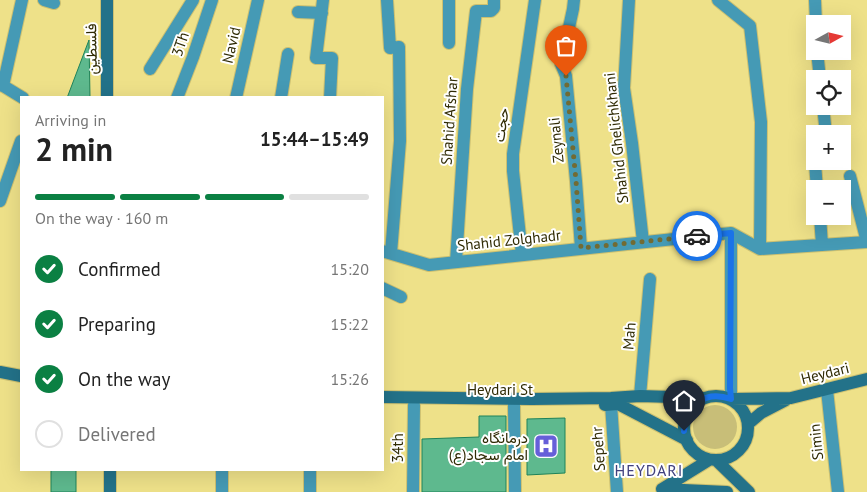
<!DOCTYPE html>
<html lang="en">
<head>
<meta charset="utf-8">
<style>
  body { margin:0; font-family:"PT Sans",Vazirmatn,sans-serif; background:#f2f2f2; color:#222; height:100vh; display:flex; flex-direction:column; font-size:19px; white-space:nowrap }
  * { box-sizing:border-box; margin:0 }
  p { font-size:16px; color:#767676 }
  .icon { flex:none; width:28px; height:28px; fill:none; stroke:currentColor; stroke-width:2; stroke-linecap:round; stroke-linejoin:round }
  .map { position:relative; flex:1; overflow:hidden }
  .sheet { position:absolute; left:20px; top:96px; width:364px; height:375px; display:flex; flex-direction:column; background:#fff; border-radius:0px; box-shadow:0 5px 20px #0002 }
  .sheet>* { flex:none }
  .needle { width:32px; rotate:82deg }
  .fabs { position:absolute; left:806px; top:15px; display:grid; gap:10px }
  .fabs a { display:grid; place-items:center; width:45px; height:45px; border-radius:0px; background:#fff; box-shadow:0 5px 20px #0002; font-size:25px }
  .pin { position:absolute; display:grid; place-items:center; width:42px; height:42px; color:#fff; margin:-51px -21px; border-radius:50% 50% 50% 0; rotate:-45deg; box-shadow:0 0 5px #0007 }
  .pin .icon { rotate:45deg }
  .courier { position:absolute; display:grid; place-items:center; width:50px; height:50px; margin:-25px; border:4px solid #1a73e8; border-radius:50%; background:#fff; color:#222; box-shadow:0 1px 6px #0007 }
  .overview em { font-style:normal; font-weight:700 }
  .overview div { display:flex; flex-direction:column-reverse }
  .overview { display:flex; align-items:center; justify-content:space-between; height:85px; padding:0 15px }
  h1 { font-size:32px; font-weight:700; line-height:38px }
  .bar { display:grid; grid-template-columns:repeat(4,1fr); gap:8px 5px; align-content:center; height:60px; padding:0 15px }
  .bar i { height:6px; border-radius:4px; background:#e0e0e0 }
  .bar .current { background:#0b8043 }
  .bar p { grid-column:span 4 }
  ol { padding:0 15px; list-style:none }
  li { display:flex; align-items:center; gap:15px; height:55px }
  li p { margin-inline-start:auto }
  li .icon { padding:5px; border-radius:50%; background:#0b8043; color:#fff; stroke-width:4 }
  li:last-child { color:#767676 }
  li i { width:28px; height:28px; border:2px solid #e0e0e0; border-radius:50% }
  .map>svg:first-child { display:block }
  .green { fill:#c8be78 }
  .building { fill:#5eb98e; stroke:#1e835a }
  .lines { fill:none; stroke-linecap:round; stroke-linejoin:round }
  .street-casing { stroke:#ccc071; stroke-width:14 }
  .secondary-casing { stroke:#ccc071; stroke-width:14 }
  .street { stroke:#459ab5; stroke-width:12 }
  .secondary { stroke:#237289; stroke-width:12 }
  .done { stroke:#726b33; stroke-width:5; stroke-dasharray:0 9 }
  .route { stroke:#1a73e8; stroke-width:6 }
  .labels { text-anchor:middle; dominant-baseline:central; stroke-width:4; stroke-linejoin:round; paint-order:stroke }
  .street-label { font-size:15px; fill:#302b04; stroke:#fff }
  .poi-label { font-size:15px; fill:#302b04; stroke:#fff; text-anchor:end }
  .neighbourhood-label { font-size:16px; letter-spacing:1px; fill:#41417e; stroke:#fff }
</style>
</head>
<body>
<div class="map">
<svg width="867" height="492" viewBox="0 0 867 492">
  <rect width="100%" height="100%" fill="#eee189"/>
  <path class="green" d="M693 427a22 22 0 1 1 44 0a22 22 0 1 1-44 0Z"/>
  <path class="building" d="M 89,40 L 90,98 L 67,98 Z
    M 479,416 L 506,416 L 506,492 L 422,492 L 422,439 L 479,437 Z
    M 565,418 L 565,473 L 527,475 L 527,419 Z
    M 51,470 L 76,470 L 76,492 L 51,492 Z"/>
  <g class="lines">
    <g class="street-casing">
      <path id="street" d="M 44,0 L 54,3
        M 323,0 L 316,58 L 332,58 L 330,98
        M 387,0 L 390,48 L 399,47 L 400,141 L 391,253
        M 449,0 L 449,43
        M 574,0 L 573,9 L 561,64 L 566,76 L 576,181 L 581,248
        M 629,0 L 624,88 L 632,143 L 643,242
        M 718,0 L 750,26 L 761,122 L 760,249
        M 815,0 L 816,24
        M 298,12 L 322,13
        M 817,51 L 820,79
        M 150,69 L 193,0
        M 0,84 L 23,98
        M 3,86 L 22,0
        M 177,98 L 193,57 L 212,0
        M 236,98 L 258,0
        M 281,98 L 288,54
        M 823,106 L 826,134
        M 814,151 L 817,189
        M 850,176 L 867,242
        M 0,201 L 21,141
        M 820,216 L 822,245
        M 731,233 L 760,249 L 867,242
        M 382,251 L 429,265 L 731,233
        M 522,255 L 513,171 L 513,154 L 535,0
        M 456,262 L 467,89 L 476,11 L 491,11 L 494,8 L 494,0
        M 382,288 L 401,297
        M 827,390 L 838,492
        M 640,396 L 650,279
        M 731,399 L 731,233
        M 611,404 L 617,492
        M 514,405 L 515,492
        M 310,470 L 310,492
        M 222,492 L 222,470
        M 413,492 L 414,405"/>
    </g>
    <g class="secondary-casing">
      <path id="secondary" d="M 107,0 L 107,98
        M 0,372 L 21,376
        M684 428a32 32 0 1 1 64 0a32 32 0 1 1-64 0Z
        M 382,397 L 532,399 L 611,398 L 640,396 L 704,398
        M 731,399 L 791,398 L 867,379
        M 605,405 L 618,404 L 687,440
        M 748,424 L 761,413 L 786,400
        M 717,461 L 749,492
        M 110,470 L 110,492
        M 662,489 L 727,492
        M 662,489 L 709,460"/>
    </g>
    <use href="#street" class="street"/>
    <use href="#secondary" class="secondary"/>
  </g>
  <g class="lines">
    <path class="done" d="M 566,76 L 576,181 L 581,248 L 697,236"/>
    <path class="route" d="M 684,431 C 687,404 705,390 731,399 L 730,388 L 731,233 L 697,236"/>
  </g>
  <defs>
    <g id="hospital-square" transform="scale(1.25)"><rect x="-9" y="-9" width="18" height="18" rx="4" fill="#665fd9" stroke="#fff"/><path d="M-5-5h3v3.5h4V-5h3V5h-3V1.5h-4V5h-3Z" fill="#fff"/></g>
  </defs>
  <g fill-rule="evenodd">
    <use href="#hospital-square" x="546" y="446"/>
  </g>
  <g class="labels">
    <g class="street-label">
      <text transform="translate(180 44) rotate(-71)">3Th</text>
      <text transform="translate(231 45) rotate(-77)">Navid</text>
      <text transform="translate(91 49) rotate(-91)">فلسطین</text>
      <text transform="translate(449 121) rotate(-86)">Shahid Afshar</text>
      <text transform="translate(501 125) rotate(-82)">حجت</text>
      <text transform="translate(616 138) rotate(-96)">Shahid Ghelichkhani</text>
      <text transform="translate(556 140) rotate(-96)">Zeynali</text>
      <text transform="translate(509 240) rotate(-6)">Shahid Zolghadr</text>
      <text transform="translate(629 336) rotate(-85)">Mah</text>
      <text transform="translate(825 373) rotate(-14)">Heydari</text>
      <text x="500" y="389">Heydari St</text>
      <text transform="translate(816 442) rotate(-96)">Simin</text>
      <text transform="translate(397 448) rotate(-90)">34th</text>
      <text transform="translate(598 449) rotate(-94)">Sepehr</text>
    </g>
    <g class="poi-label">
      <text x="528" y="437">درمانگاه<tspan x="528" dy="17">امام سجاد(ع)</tspan></text>
    </g>
    <g class="neighbourhood-label">
      <text x="649" y="470">HEYDARI</text>
    </g>
  </g>
</svg>
<div class="fabs">
<a><svg class="needle" viewBox="-14 -14 28 28"><path d="M0-13l5 13h-10z" fill="#e53935"/><path d="M0 13l5-13h-10z" fill="#767676"/></svg></a>
<a><svg class="icon" aria-label="locate" viewBox="0 0 24 24"><circle cx="12" cy="12" r="6"/><path d="M12 2v4M12 18v4M2 12h4M18 12h4"/></svg></a>
<a>+</a>
<a>−</a>
</div>
<div class="pin" style="left:566px;top:76px;background:#ea580c"><svg class="icon" aria-label="bag" viewBox="0 0 24 24"><path d="M5 8h14l-1 12H6zM9 8a3 3 0 0 1 6 0"/></svg></div>
<div class="pin" style="left:684px;top:431px;background:#1f2937"><svg class="icon" aria-label="home" viewBox="0 0 24 24"><path d="M3 11l9-7 9 7M6 9v11h12V9"/></svg></div>
<div class="courier" style="left:697px;top:236px"><svg class="icon" aria-label="car" viewBox="0 0 24 24"><path d="M5 17H2v-5l4-1 3-4h7l3 4 3 1v5h-3M9 17h6M6 11h13"/><circle cx="7" cy="17" r="2"/><circle cx="17" cy="17" r="2"/></svg></div>
<section class="sheet">
<div class="overview"><div><h1>2 min</h1><p>Arriving in</p></div><em>15:44–15:49</em></div>
<div class="bar"><i class="current"></i><i class="current"></i><i class="current"></i><i></i><p>On the way · 160 m</p></div>
<ol>
<li><svg class="icon" aria-label="check" viewBox="0 0 24 24"><path d="M5 12l5 5 9-10"/></svg>Confirmed<p>15:20</p></li>
<li><svg class="icon" aria-label="check" viewBox="0 0 24 24"><path d="M5 12l5 5 9-10"/></svg>Preparing<p>15:22</p></li>
<li><svg class="icon" aria-label="check" viewBox="0 0 24 24"><path d="M5 12l5 5 9-10"/></svg>On the way<p>15:26</p></li>
<li><i></i>Delivered</li>
</ol>
</section>
</div>
</body>
</html>
